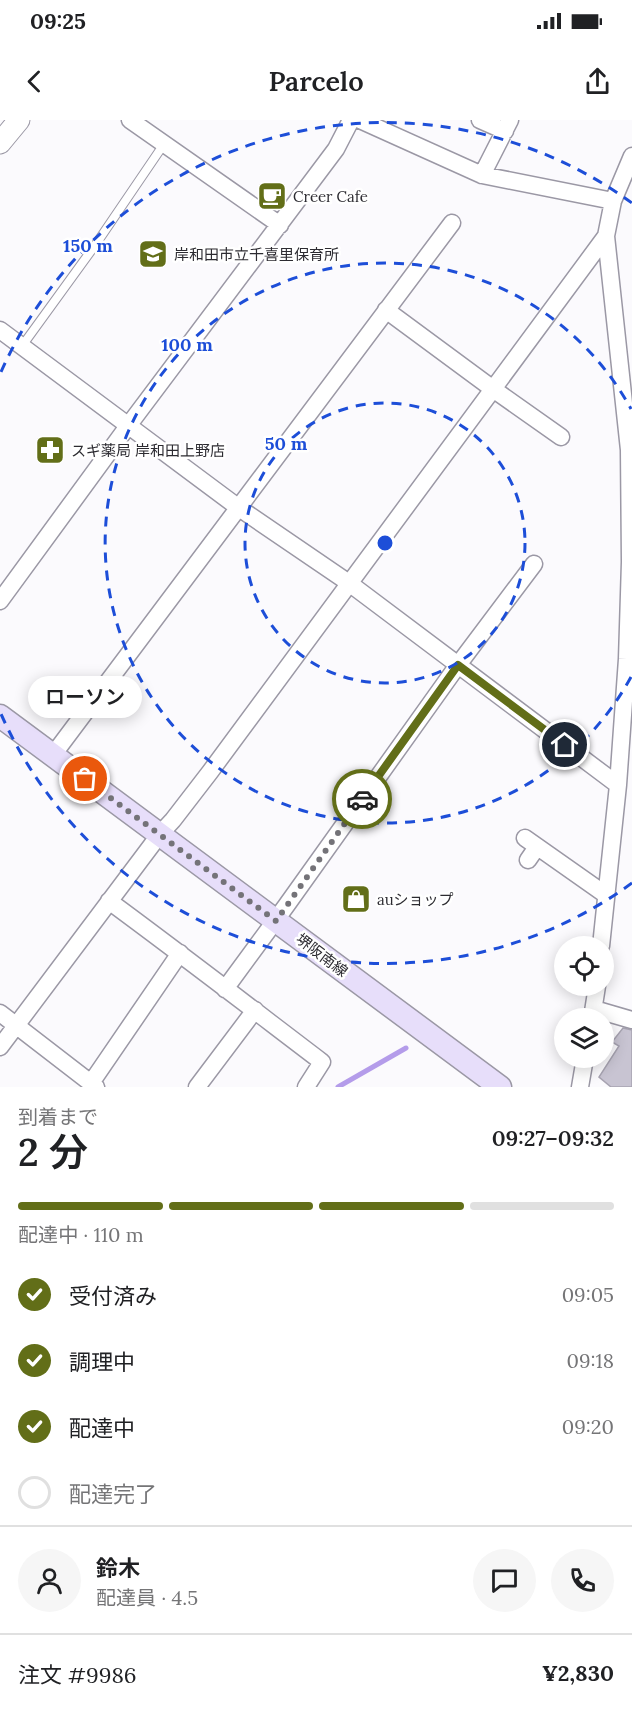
<!DOCTYPE html>
<html lang="ja">
<head>
<meta charset="utf-8">
<style>
  body { margin:0; font-family:Lora,"Noto Sans JP",serif; background:#f6f6f6; color:#202124; height:100vh; display:flex; flex-direction:column; font-size:22px; white-space:nowrap }
  * { box-sizing:border-box; margin:0 }
  p { font-size:20px; color:#757577 }
  .icon { flex:none; width:33px; height:33px; fill:none; stroke:currentColor; stroke-width:2; stroke-linecap:round; stroke-linejoin:round }
  .map { position:relative; height:967px; overflow:hidden }
  .details { display:flex; flex-direction:column; background:#fff; flex:1 }
  .details>* { flex:none }
  .fabs { position:absolute; left:554px; top:816px; display:grid; gap:12px }
  .fabs a { display:grid; place-items:center; width:60px; height:60px; border-radius:50%; background:#fff; box-shadow:0 3px 15px #0003; font-size:30px }
  .pin { position:absolute; display:grid; place-items:center; width:51px; height:51px; color:#fff; margin:-26px; border:3px solid #fff; border-radius:50%; box-shadow:0 2px 6px #0007 }
  .courier { position:absolute; display:grid; place-items:center; width:60px; height:60px; margin:-30px; border:4px solid #626e18; border-radius:50%; background:#fff; color:#222; box-shadow:0 2px 8px #0007 }
  .bubble { position:absolute; height:42px; border-radius:21px; background:#fff; box-shadow:0 3px 15px #0003; font-size:20px; font-weight:600; line-height:42px; text-align:center }
  .headline em { font-style:normal; font-weight:600 }
  .headline div { display:flex; flex-direction:column-reverse }
  .headline { display:flex; align-items:center; justify-content:space-between; height:102px; padding:0 18px }
  h1 { font-size:39px; font-weight:600; line-height:45px }
  .bar { display:grid; grid-template-columns:repeat(4,1fr); gap:9px 6px; align-content:center; height:72px; padding:0 18px }
  .bar i { height:8px; border-radius:4px; background:#e0e0e0 }
  .bar .on { background:#626e18 }
  .bar p { grid-column:span 4 }
  .line { display:flex; align-items:center; gap:15px; padding:0 18px; border-top:2px solid #e0e0e0 }
  .line div { flex:1 }
  .round { display:grid; place-items:center; flex:none; width:63px; height:63px; border-radius:32px; background:#f6f6f6 }
  ol { padding:0 18px; list-style:none }
  li { display:flex; align-items:center; gap:18px; height:66px }
  li p { margin-inline-start:auto }
  li .icon { padding:6px; border-radius:50%; background:#626e18; color:#fff; stroke-width:4 }
  li:last-child { color:#757577 }
  li i { width:33px; height:33px; border:3px solid #e0e0e0; border-radius:50% }
  .status { display:flex; justify-content:space-between; align-items:center; height:42px; padding:0 30px; background:#fff; direction:ltr }
  .status svg { height:16px; fill:currentColor }
  header { display:flex; justify-content:space-between; align-items:center; height:78px; padding:0 18px; background:#fff; font-size:27px; font-weight:600 }
  .map>svg:first-child { display:block }
  .lines { fill:none; stroke-linecap:round; stroke-linejoin:round }
  .stream { stroke:#b49cea; stroke-width:5 }
  .building { fill:#c8c4d2; stroke:#a7a3b1; stroke-width:1.5 }
  .service-casing { stroke:#9b98a5; stroke-width:10 }
  .minor-casing { stroke:#9b98a5; stroke-width:19 }
  .tertiary-casing { stroke:#9b98a5; stroke-width:23 }
  .secondary-casing { stroke:#9b98a5; stroke-width:25 }
  .service { stroke:#fff; stroke-width:8 }
  .minor { stroke:#fff; stroke-width:16 }
  .tertiary { stroke:#fff; stroke-width:21 }
  .secondary { stroke:#e7defa; stroke-width:22 }
  .done { stroke:#747378; stroke-width:6; stroke-dasharray:0 10.8 }
  .route { stroke:#626e18; stroke-width:8 }
  .ring { fill:none; stroke:#1d4ed8; stroke-width:3; stroke-dasharray:10 8 }
  .labels { text-anchor:middle; dominant-baseline:central; stroke-width:5; stroke-linejoin:round; paint-order:stroke }
  .poi-label { font-size:15px; fill:#2c2b31; stroke:#fff; text-anchor:start }
  .street-label { font-size:15px; fill:#2c2b31; stroke:#fff }
  .centre { fill:#1d4ed8; stroke:#fff; stroke-width:3 }
  .ring-label { font-size:18px; text-anchor:middle; font-weight:bold; fill:#1d4ed8; stroke:#fff; stroke-width:5; stroke-linejoin:round; paint-order:stroke }
</style>
</head>
<body>
<div class="status"><b>09:25</b><svg viewBox="0 0 49 12"><path d="M0 12V9h3v3zM5 12V6h3v6zM10 12V3h3v9zM15 12V0h3v12zM26 1h20v11H26zM47 4h2v5h-2z"/></svg></div>
<header><svg class="icon" aria-label="back" viewBox="0 0 24 24"><path d="M15 5l-7 7 7 7"/></svg>Parcelo<svg class="icon" aria-label="share" viewBox="0 0 24 24"><path d="M12 15V3M7 8l5-5 5 5M5 13v7h14v-7"/></svg></header>
<div class="map">
<svg width="632" height="967" viewBox="0 0 632 967">
  <rect width="100%" height="100%" fill="#fbfafd"/>
  <g class="lines">
    <path class="stream" d="M 338,967 L 406,928"/>
  </g>
  <path class="building" d="M 623,908 L 632,910 L 632,967 L 611,967 L 599,957 L 619,926 L 612,922 Z"/>
  <g class="lines">
    <g class="service-casing">
      <path id="service" d="M 22,226 L 96,124 L 164,24"/>
    </g>
    <g class="minor-casing">
      <path id="minor" d="M 130,0 L 280,105
        M 360,0 L 482,55 L 613,81
        M 480,0 L 505,11
        M 482,55 L 510,0
        M 386,190 L 493,269 L 561,317
        M 0,210 L 239,388 L 349,463 L 618,665
        M 0,481 L 128,306 L 336,29 L 351,0
        M 53,635 L 452,103
        M 525,718 L 606,775
        M 528,740 L 537,727
        M 109,781 C 181,834 251,888 322,942 L 306,967
        M 601,826 L 618,665 L 627,539 L 630,442 L 629,330 L 606,116
        M 225,869 L 286,786 L 458,545 L 534,444
        M 594,889 L 632,900
        M 0,893 L 96,967
        M 592,898 L 597,866
        M 0,927 L 160,714 L 173,700 L 210,652 L 606,116 L 613,81 L 632,36
        M 91,963 L 180,833
        M 197,967 L 255,890
        M 580,967 L 585,938"/>
    </g>
    <g class="tertiary-casing">
      <path id="tertiary" d="M 0,23 L 19,0"/>
    </g>
    <g class="secondary-casing">
      <path id="secondary" d="M 0,596 L 500,967"/>
    </g>
    <use href="#service" class="service"/>
    <use href="#minor" class="minor"/>
    <use href="#tertiary" class="tertiary"/>
    <use href="#secondary" class="secondary"/>
  </g>
  <g class="lines">
    <path class="done" d="M 85,659 L 276,801 L 362,679"/>
    <path class="route" d="M 362,679 L 458,545 L 565,625"/>
  </g>
  <g class="ring">
    <circle cx="385" cy="423" r="140"/>
    <path d="M631 557A280 280 0 1 1 631 289"/>
    <path d="M632 763A420 420 0 0 1 1 594M1 252A420 420 0 0 1 632 83"/>
  </g>
  <defs>
    <g id="cafe-square" transform="scale(1.5)"><rect x="-9" y="-9" width="18" height="18" rx="4" fill="#626e18" stroke="#fff"/><path d="M-5.5-4.5H6V0H3Q3 3.5 0 3.5H-2.5Q-5.5 3.5-5.5 0ZM3-3.2v2h1.7v-2ZM-6 4.5H4V6H-6Z" fill="#fff"/></g>
    <g id="school-square" transform="scale(1.5)"><rect x="-9" y="-9" width="18" height="18" rx="4" fill="#626e18" stroke="#fff"/><path d="M0-5L7-2L0 1L-7-2ZM-4 1L0 2.5L4 1V4Q0 6-4 4Z" fill="#fff"/></g>
    <g id="pharmacy-square" transform="scale(1.5)"><rect x="-9" y="-9" width="18" height="18" rx="4" fill="#626e18" stroke="#fff"/><path d="M-2-6h4v4h4v4h-4v4h-4v-4h-4v-4h4Z" fill="#fff"/></g>
    <g id="shop-square" transform="scale(1.5)"><rect x="-9" y="-9" width="18" height="18" rx="4" fill="#626e18" stroke="#fff"/><path d="M-5-2.5h2.3a2.7 3.5 0 0 1 5.4 0H5L5.5 6h-11ZM-1.5-2.5h3a1.5 2.3 0 0 0-3 0Z" fill="#fff"/></g>
  </defs>
  <g fill-rule="evenodd">
    <use href="#cafe-square" x="272" y="76"/>
    <use href="#school-square" x="153" y="134"/>
    <use href="#pharmacy-square" x="50" y="330"/>
    <use href="#shop-square" x="356" y="779"/>
  </g>
  <g class="labels">
    <g class="poi-label">
      <text x="293" y="76">Creer Cafe</text>
      <text x="174" y="134">岸和田市立千喜里保育所</text>
      <text x="71" y="330">スギ薬局 岸和田上野店</text>
      <text x="377" y="779">auショップ</text>
    </g>
    <g class="street-label">
      <text transform="translate(322 835) rotate(37)">堺阪南線</text>
    </g>
  </g>
  <circle cx="385" cy="423" r="9" class="centre"/>
  <g class="ring-label">
    <text x="88" y="132">150 m</text>
    <text x="187" y="231">100 m</text>
    <text x="286" y="330">50 m</text>
  </g>
</svg>
<div class="fabs">
<a><svg class="icon" aria-label="locate" viewBox="0 0 24 24"><circle cx="12" cy="12" r="6"/><path d="M12 2v4M12 18v4M2 12h4M18 12h4"/></svg></a>
<a><svg class="icon" aria-label="layers" viewBox="0 0 24 24"><path d="M12 4l9 5-9 5-9-5zM3 14l9 5 9-5"/></svg></a>
</div>
<div class="pin" style="left:85px;top:659px;background:#ea580c"><svg class="icon" aria-label="bag" viewBox="0 0 24 24"><path d="M5 8h14l-1 12H6zM9 8a3 3 0 0 1 6 0"/></svg></div>
<div class="pin" style="left:565px;top:625px;background:#1f2937"><svg class="icon" aria-label="home" viewBox="0 0 24 24"><path d="M3 11l9-7 9 7M6 9v11h12V9"/></svg></div>
<div class="courier" style="left:362px;top:679px"><svg class="icon" aria-label="car" viewBox="0 0 24 24"><path d="M5 17H2v-5l4-1 3-4h7l3 4 3 1v5h-3M9 17h6M6 11h13"/><circle cx="7" cy="17" r="2"/><circle cx="17" cy="17" r="2"/></svg></div>
<div class="bubble" style="left:28px;top:556px;width:114px">ローソン</div>
</div>
<section class="details">
<div class="headline"><div><h1>2 分</h1><p>到着まで</p></div><em>09:27–09:32</em></div>
<div class="bar"><i class="on"></i><i class="on"></i><i class="on"></i><i></i><p>配達中 · 110 m</p></div>
<ol>
<li><svg class="icon" aria-label="check" viewBox="0 0 24 24"><path d="M5 12l5 5 9-10"/></svg>受付済み<p>09:05</p></li>
<li><svg class="icon" aria-label="check" viewBox="0 0 24 24"><path d="M5 12l5 5 9-10"/></svg>調理中<p>09:18</p></li>
<li><svg class="icon" aria-label="check" viewBox="0 0 24 24"><path d="M5 12l5 5 9-10"/></svg>配達中<p>09:20</p></li>
<li><i></i>配達完了</li>
</ol>
<div class="line" style="height:108px"><a class="round"><svg class="icon" aria-label="person" viewBox="0 0 24 24"><circle cx="12" cy="8" r="4"/><path d="M4 21q1-7 8-7t8 7"/></svg></a><div><b>鈴木</b><p>配達員 · 4.5</p></div><a class="round"><svg class="icon" aria-label="chat" viewBox="0 0 24 24"><path d="M4 5h16v11H9l-5 4z"/></svg></a><a class="round"><svg class="icon" aria-label="phone" viewBox="0 0 24 24"><path d="M5 4h4l2 5-3 2q2 4 5 5l2-3 5 2v4C11 20 4 13 5 4z"/></svg></a></div>
<div class="line" style="height:78px"><div>注文 #9986</div><b>¥2,830</b></div>
</section>
</body>
</html>
